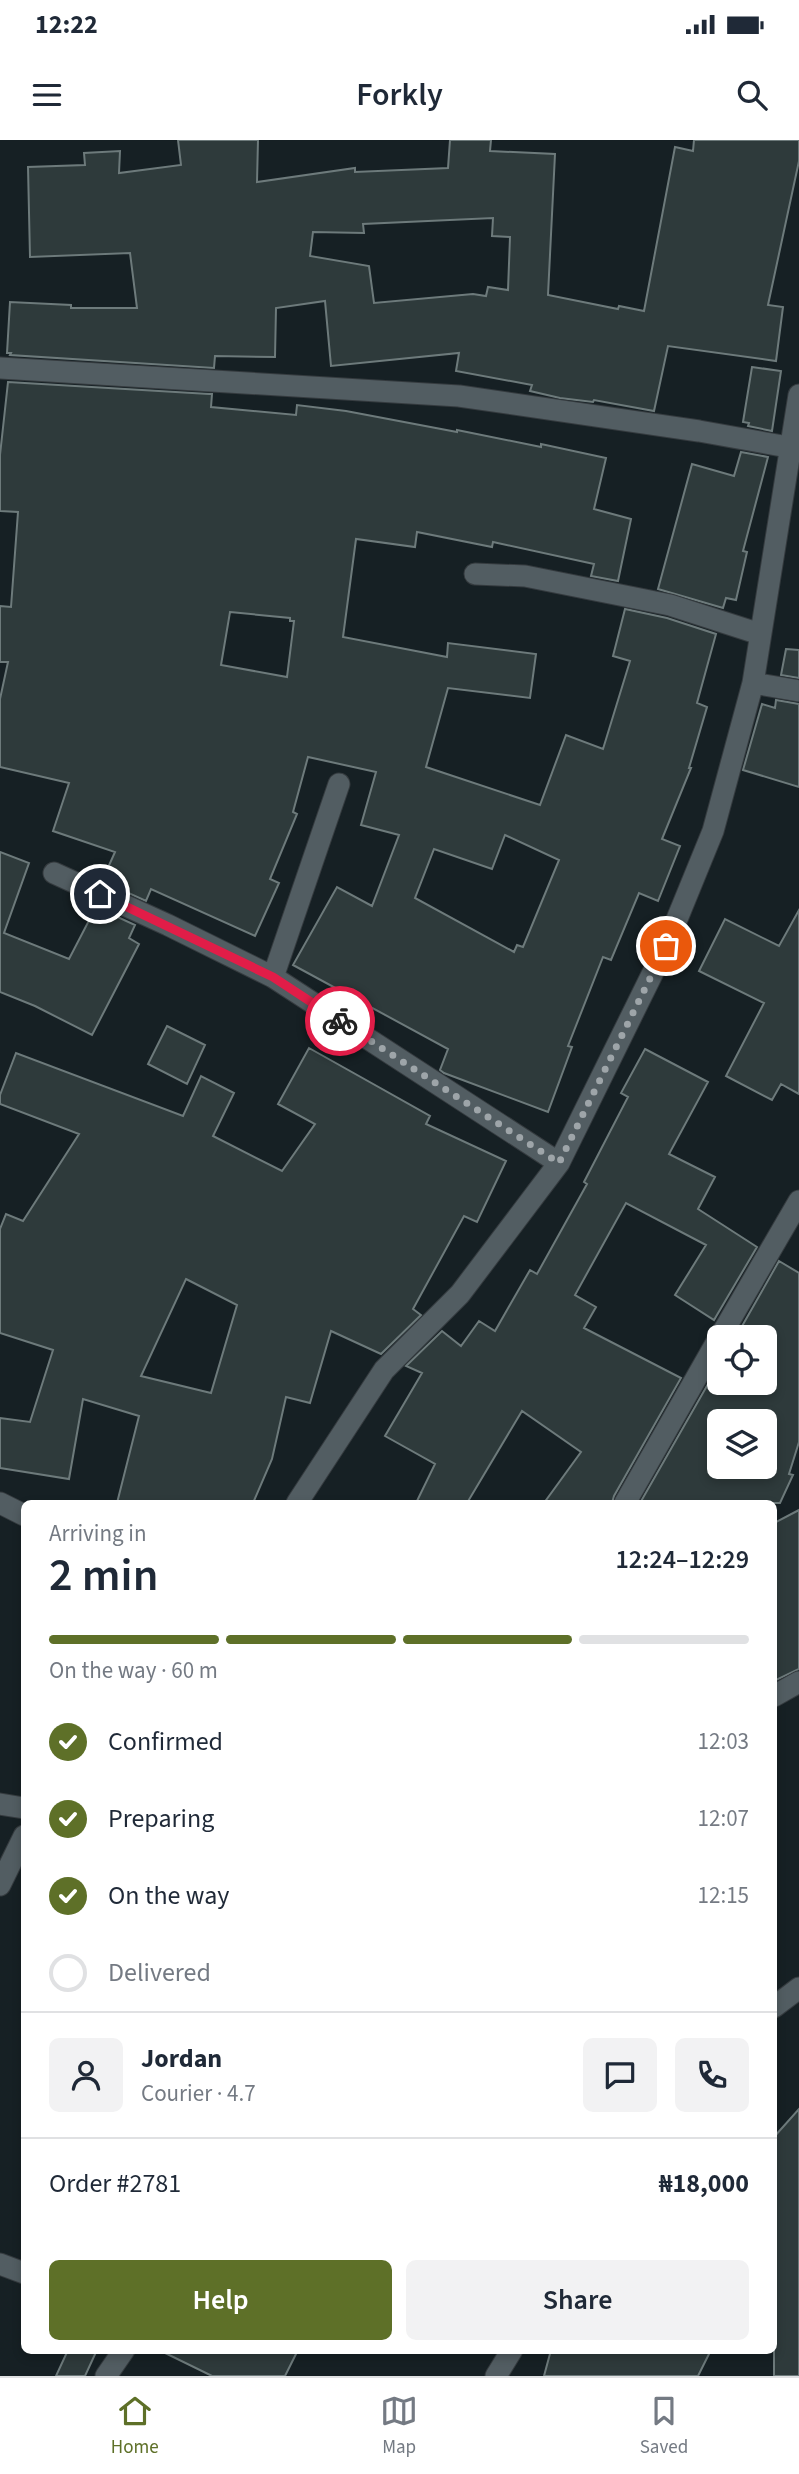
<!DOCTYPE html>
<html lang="en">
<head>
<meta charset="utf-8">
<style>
  body { margin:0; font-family:"Source Sans 3",sans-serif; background:#f2f2f3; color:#1f2937; height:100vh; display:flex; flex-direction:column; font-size:26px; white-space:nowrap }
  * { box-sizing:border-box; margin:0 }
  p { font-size:23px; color:#747a83 }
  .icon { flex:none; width:38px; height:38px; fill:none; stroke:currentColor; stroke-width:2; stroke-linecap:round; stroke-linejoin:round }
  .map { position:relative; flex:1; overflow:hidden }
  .details { position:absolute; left:21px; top:1360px; width:756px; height:854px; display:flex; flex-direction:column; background:#fff; border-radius:10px; box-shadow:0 4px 10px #0003 }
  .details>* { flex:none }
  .controls { position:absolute; left:707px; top:1185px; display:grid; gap:14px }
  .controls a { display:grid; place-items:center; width:70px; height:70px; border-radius:10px; background:#fff; box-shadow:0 4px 10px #0003; font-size:35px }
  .pin { position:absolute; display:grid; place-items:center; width:60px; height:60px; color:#fff; margin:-30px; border:4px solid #fff; border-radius:50%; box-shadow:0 2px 7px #0007 }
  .courier { position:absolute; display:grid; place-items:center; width:70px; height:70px; margin:-35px; border:5px solid #e11d48; border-radius:50%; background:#fff; color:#222; box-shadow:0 2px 9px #0007 }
  .summary em { font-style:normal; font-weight:600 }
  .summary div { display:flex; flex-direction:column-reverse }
  .summary { display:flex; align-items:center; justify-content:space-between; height:119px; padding:0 28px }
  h1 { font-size:46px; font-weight:600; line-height:52px }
  .bar { display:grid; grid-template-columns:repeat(4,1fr); gap:10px 7px; align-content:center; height:84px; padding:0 28px }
  .bar i { height:9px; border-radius:5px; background:#e0e1e3 }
  .bar .on { background:#5e7028 }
  .bar p { grid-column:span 4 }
  .line { display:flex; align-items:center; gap:18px; padding:0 28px; border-top:2px solid #e0e1e3 }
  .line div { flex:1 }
  .round { display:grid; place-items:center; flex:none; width:74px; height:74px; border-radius:10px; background:#f2f2f3 }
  ol { padding:0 28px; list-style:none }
  li { display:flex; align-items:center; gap:21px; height:77px }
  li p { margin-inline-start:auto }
  li .icon { padding:7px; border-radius:50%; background:#5e7028; color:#fff; stroke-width:4 }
  li:last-child { color:#747a83 }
  li i { width:38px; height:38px; border:4px solid #e0e1e3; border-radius:50% }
  .cta { display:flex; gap:14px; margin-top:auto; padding:14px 28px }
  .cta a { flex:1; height:80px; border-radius:10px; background:#5e7028; color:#fff; font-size:28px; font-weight:600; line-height:80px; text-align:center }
  .cta a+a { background:#f2f2f3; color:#1f2937 }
  .status { display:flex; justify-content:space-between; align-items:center; height:49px; padding:0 35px; background:#fff; direction:ltr }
  .status svg { height:19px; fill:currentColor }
  header { display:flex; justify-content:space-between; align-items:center; height:91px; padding:0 28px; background:#fff; font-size:32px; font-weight:600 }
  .menu { display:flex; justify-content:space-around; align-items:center; height:98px; border-top:2px solid #e0e1e3; background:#fff; font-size:19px; color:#747a83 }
  .menu a { display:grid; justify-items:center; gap:4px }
  .menu .on { color:#5e7028 }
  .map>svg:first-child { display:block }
  .building { fill:#2e3a3b; stroke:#6d7a7b; stroke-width:2; fill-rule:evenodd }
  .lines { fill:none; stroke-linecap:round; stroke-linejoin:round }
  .minor-casing { stroke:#353b3f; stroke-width:23 }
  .minor { stroke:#525d62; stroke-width:21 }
  .done { stroke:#9ea5a9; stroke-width:7; stroke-dasharray:0 12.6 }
  .route { stroke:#e11d48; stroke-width:9 }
</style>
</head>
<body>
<div class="status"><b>12:22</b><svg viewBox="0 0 49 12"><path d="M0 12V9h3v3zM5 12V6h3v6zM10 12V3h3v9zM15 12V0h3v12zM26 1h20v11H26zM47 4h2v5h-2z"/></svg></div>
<header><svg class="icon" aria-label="menu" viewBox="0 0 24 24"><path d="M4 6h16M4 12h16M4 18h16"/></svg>Forkly<svg class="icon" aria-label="search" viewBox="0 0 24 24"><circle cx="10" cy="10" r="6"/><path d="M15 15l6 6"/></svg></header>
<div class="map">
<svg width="799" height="2236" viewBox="0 0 799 2236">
  <rect width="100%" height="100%" fill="#162024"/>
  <path class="building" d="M 178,0 L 258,0 L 257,42 L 355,28 L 355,32 L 448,28 L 450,0 L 491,0 L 490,11 L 555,14 L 548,155 L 618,169 L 619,166 L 644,171 L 675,7 L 693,11 L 694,0 L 799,0 L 799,21 L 768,165 L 783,167 L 776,221 L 668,206 L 654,271 L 594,260 L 593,262 L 560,258 L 530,251 L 532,245 L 456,231 L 459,213 L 331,226 L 325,161 L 276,168 L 275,217 L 215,216 L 214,228 L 10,215 L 11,213 L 7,213 L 10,162 L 71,165 L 71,168 L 137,168 L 130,113 L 30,117 L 28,27 L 85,25 L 84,13 L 120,11 L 119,33 L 181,25 ZM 493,78 L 492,96 L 510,97 L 508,150 L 488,147 L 486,156 L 473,154 L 374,163 L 369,126 L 310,116 L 313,92 L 364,93 L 363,84 Z
    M 752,227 L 781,231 L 772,291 L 748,286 L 749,283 L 743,282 Z
    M 8,242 L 209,254 L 212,254 L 211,267 L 296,275 L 297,265 L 346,271 L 457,292 L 457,290 L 541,307 L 541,304 L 606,318 L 594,369 L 631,379 L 618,441 L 591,436 L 594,424 L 493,402 L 492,407 L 417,392 L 415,407 L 356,399 L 343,497 L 447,517 L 448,503 L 536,514 L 530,558 L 448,548 L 426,627 L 540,665 L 566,595 L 603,609 L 630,521 L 613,516 L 625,469 L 667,478 L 716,494 L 697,563 L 707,567 L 689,628 L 691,628 L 662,699 L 680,706 L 658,761 L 639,753 L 611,820 L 603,817 L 568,906 L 572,907 L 548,972 L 444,933 L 440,930 L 448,909 L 293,825 L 337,747 L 372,766 L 399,695 L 361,685 L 376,632 L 308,617 L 293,672 L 297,674 L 270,739 L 279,743 L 255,796 L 151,749 L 146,761 L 102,741 L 115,712 L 53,691 L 69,643 L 0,627 L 0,559 L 8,522 L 0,522 L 0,466 L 11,467 L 18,372 L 0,371 L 0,315 ZM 230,472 L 290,478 L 290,481 L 294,481 L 287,537 L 221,525 ZM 505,695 L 559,720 L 523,807 L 517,805 L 514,812 L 415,758 L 434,709 L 492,729 Z
    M 741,312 L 768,317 L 743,411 L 747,412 L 736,460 L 726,458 L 723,468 L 658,449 L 692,324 L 734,336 Z
    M 786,509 L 799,510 L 799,538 L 781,535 Z
    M 776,560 L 799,564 L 799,647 L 743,630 L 762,564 L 775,568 Z
    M 0,712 L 29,723 L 4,793 L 69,819 L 96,767 L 135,785 L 129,798 L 139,804 L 92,895 L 35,866 L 0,852 Z
    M 799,770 L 799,954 L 781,944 L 772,960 L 726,936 L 764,863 L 699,831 L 725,779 L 779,806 Z
    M 167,886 L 205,905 L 187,944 L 148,924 Z
    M 309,908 L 430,976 L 426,984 L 506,1021 L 477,1082 L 464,1076 L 413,1169 L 421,1175 L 381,1214 L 331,1191 L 310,1263 L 286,1257 L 272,1319 L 253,1363 L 117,1363 L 139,1276 L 83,1259 L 69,1339 L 0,1328 L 0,1278 L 30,1282 L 53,1210 L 0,1193 L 0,1089 L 6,1074 L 23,1081 L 79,994 L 0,964 L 0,955 L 16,913 L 183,976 L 201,936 L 234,953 L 213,996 L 282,1031 L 315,984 L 278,964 ZM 186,1139 L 237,1165 L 211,1253 L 141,1236 Z
    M 645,909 L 708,942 L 669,1014 L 715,1037 L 698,1069 L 757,1107 L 714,1180 L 675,1155 L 706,1105 L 626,1063 L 575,1155 L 596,1167 L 584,1188 L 681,1238 L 614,1356 L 612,1363 L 544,1363 L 581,1312 L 522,1271 L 467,1363 L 416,1363 L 435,1324 L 385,1296 L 422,1233 L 406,1226 L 442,1191 L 461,1206 L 479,1181 L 495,1191 L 530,1130 L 537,1134 L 587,1044 L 584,1042 L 628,957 L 621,953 Z
    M 779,1121 L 799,1133 L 799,1302 L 789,1334 L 793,1335 L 780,1363 L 640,1363 L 712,1237 L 719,1240 L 719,1242 L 738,1245 L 739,1242 L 765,1242 L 765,1197 L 740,1197 L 737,1195 ZM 719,1281 L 765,1281 L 765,1326 L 719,1326 Z
    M 799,1370 L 799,1529 L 774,1541 L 774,1383 Z
    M 799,1969 L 799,2236 L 774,2236 L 774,1997 Z
    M 68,2210 L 97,2210 L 85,2236 L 56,2236 Z
    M 159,2210 L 298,2210 L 285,2236 L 212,2236 Z
    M 551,2210 L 711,2210 L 698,2236 L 544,2236 Z"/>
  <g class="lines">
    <g class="minor-casing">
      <path id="minor" d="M 0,228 L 459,256 L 699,291 L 799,309
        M 475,434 L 525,436 L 670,465 L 760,494
        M 753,543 L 799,551
        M 54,733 L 168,785 L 273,837 L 559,1023
        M 273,837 L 339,644
        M 720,1197 L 799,1061
        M 0,1363 L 24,1375
        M 297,1363 L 384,1230 L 460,1154 L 559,1023 L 666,806 L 713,691 L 753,543 L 799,255
        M 625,1363 L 719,1198
        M 774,1556 L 799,1542
        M 0,1664 L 24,1668
        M 0,1745 L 24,1696
        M 774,1867 L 799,1848
        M 0,2124 L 24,2133
        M 106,2236 L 124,2210
        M 496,2236 L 512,2210"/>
    </g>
    <use href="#minor" class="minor"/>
  </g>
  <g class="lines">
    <path class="done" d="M 340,881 L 559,1023 L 666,806"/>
    <path class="route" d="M 100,754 L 273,837 L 340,881"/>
  </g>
</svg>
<div class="controls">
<a><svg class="icon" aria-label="locate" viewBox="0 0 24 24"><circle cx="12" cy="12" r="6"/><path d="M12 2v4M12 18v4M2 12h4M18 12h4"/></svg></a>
<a><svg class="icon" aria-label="layers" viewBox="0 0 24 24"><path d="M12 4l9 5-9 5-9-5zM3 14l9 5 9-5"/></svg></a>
</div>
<div class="pin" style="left:666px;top:806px;background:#ea580c"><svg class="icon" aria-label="bag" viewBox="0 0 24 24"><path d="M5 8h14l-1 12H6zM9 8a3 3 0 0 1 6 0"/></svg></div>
<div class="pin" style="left:100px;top:754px;background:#1f2937"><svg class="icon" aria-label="home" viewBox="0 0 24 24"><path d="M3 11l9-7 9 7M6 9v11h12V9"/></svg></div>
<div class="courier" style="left:340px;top:881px"><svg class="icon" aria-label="bike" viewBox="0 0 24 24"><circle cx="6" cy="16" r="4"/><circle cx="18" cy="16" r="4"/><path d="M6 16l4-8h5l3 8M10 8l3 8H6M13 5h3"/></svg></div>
<section class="details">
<div class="summary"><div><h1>2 min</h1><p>Arriving in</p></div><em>12:24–12:29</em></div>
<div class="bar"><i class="on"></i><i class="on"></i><i class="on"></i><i></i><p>On the way · 60 m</p></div>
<ol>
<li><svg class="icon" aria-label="check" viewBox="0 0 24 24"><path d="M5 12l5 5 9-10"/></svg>Confirmed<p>12:03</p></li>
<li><svg class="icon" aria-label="check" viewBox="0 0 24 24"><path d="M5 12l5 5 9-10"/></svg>Preparing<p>12:07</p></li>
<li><svg class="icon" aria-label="check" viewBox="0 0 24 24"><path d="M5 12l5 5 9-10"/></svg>On the way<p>12:15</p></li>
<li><i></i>Delivered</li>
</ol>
<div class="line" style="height:126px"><a class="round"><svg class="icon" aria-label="person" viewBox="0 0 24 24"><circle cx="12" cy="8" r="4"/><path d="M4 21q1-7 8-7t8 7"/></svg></a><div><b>Jordan</b><p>Courier · 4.7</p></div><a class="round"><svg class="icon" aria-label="chat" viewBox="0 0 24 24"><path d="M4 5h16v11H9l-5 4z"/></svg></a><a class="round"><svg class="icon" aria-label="phone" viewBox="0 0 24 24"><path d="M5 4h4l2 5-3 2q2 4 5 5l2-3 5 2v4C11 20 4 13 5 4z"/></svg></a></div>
<div class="line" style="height:91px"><div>Order #2781</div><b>₦18,000</b></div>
<div class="cta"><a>Help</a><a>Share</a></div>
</section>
</div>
<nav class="menu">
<a class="on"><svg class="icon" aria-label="home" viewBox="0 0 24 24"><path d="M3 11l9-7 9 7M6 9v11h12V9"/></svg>Home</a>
<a><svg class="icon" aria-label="map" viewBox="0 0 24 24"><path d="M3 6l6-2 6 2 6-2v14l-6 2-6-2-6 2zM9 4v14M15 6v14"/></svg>Map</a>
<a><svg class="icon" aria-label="saved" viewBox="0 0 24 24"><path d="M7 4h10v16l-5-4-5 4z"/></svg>Saved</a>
</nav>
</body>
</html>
